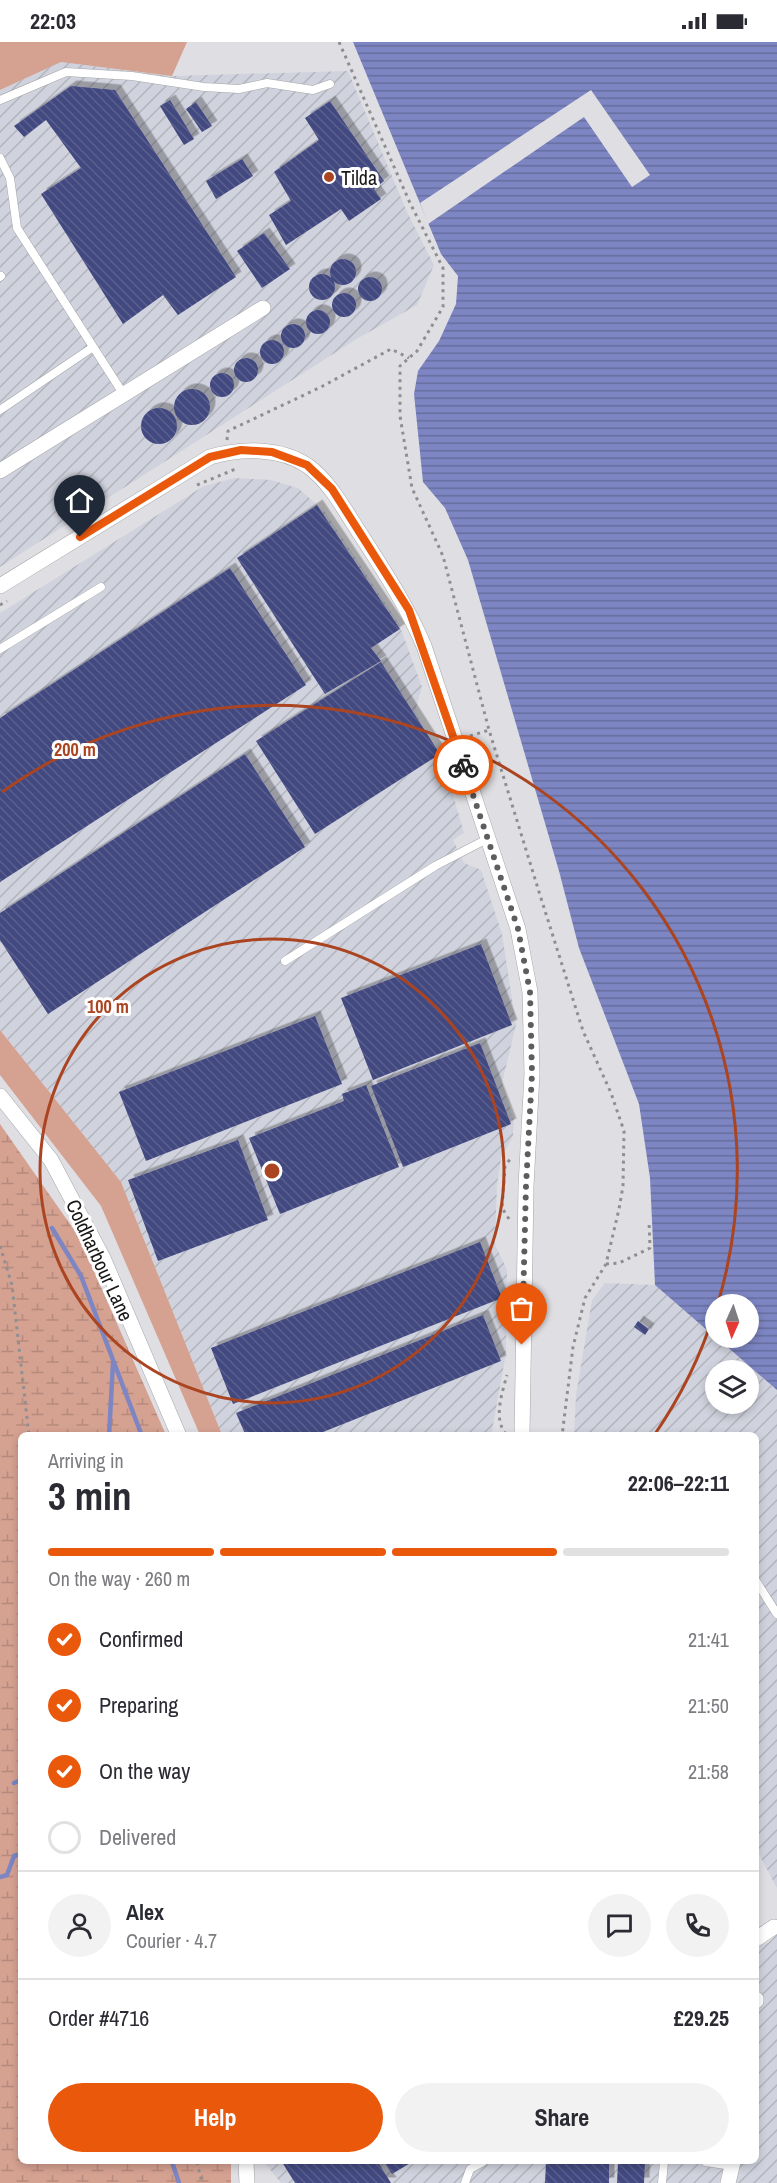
<!DOCTYPE html>
<html lang="en">
<head>
<meta charset="utf-8">
<style>
  body { margin:0; font-family:"Archivo Narrow",sans-serif; background:#f2f2f3; color:#2b2b33; height:100vh; display:flex; flex-direction:column; font-size:22px; white-space:nowrap }
  * { box-sizing:border-box; margin:0 }
  p { font-size:20px; color:#7c7c81 }
  .icon { flex:none; width:33px; height:33px; fill:none; stroke:currentColor; stroke-width:2; stroke-linecap:round; stroke-linejoin:round }
  .map { position:relative; flex:1; overflow:hidden }
  .side { position:absolute; left:18px; top:1390px; width:741px; height:732px; display:flex; flex-direction:column; background:#fff; border-radius:9px; box-shadow:0 3px 9px #0003 }
  .side>* { flex:none }
  .needle { width:39px; rotate:183deg }
  .controls { position:absolute; left:705px; top:1252px; display:grid; gap:12px }
  .controls a { display:grid; place-items:center; width:54px; height:54px; border-radius:50%; background:#fff; box-shadow:0 3px 9px #0003; font-size:30px }
  .pin { position:absolute; display:grid; place-items:center; width:51px; height:51px; color:#fff; margin:-62px -26px; border-radius:50% 50% 50% 0; rotate:-45deg; box-shadow:0 0 6px #0007 }
  .pin .icon { rotate:45deg }
  .courier { position:absolute; display:grid; place-items:center; width:60px; height:60px; margin:-30px; border:4px solid #ea580c; border-radius:50%; background:#fff; color:#222; box-shadow:0 2px 8px #0007 }
  .headline em { font-style:normal; font-weight:800 }
  .headline div { display:flex; flex-direction:column-reverse }
  .headline { display:flex; align-items:center; justify-content:space-between; height:102px; padding:0 30px }
  h1 { font-size:39px; font-weight:800; line-height:45px }
  .bar { display:grid; grid-template-columns:repeat(4,1fr); gap:9px 6px; align-content:center; height:72px; padding:0 30px }
  .bar i { height:8px; border-radius:4px; background:#e1e1e2 }
  .bar .current { background:#ea580c }
  .bar p { grid-column:span 4 }
  .line { display:flex; align-items:center; gap:15px; padding:0 30px; border-top:2px solid #e1e1e2 }
  .line div { flex:1 }
  .round { display:grid; place-items:center; flex:none; width:63px; height:63px; border-radius:32px; background:#f2f2f3 }
  ol { padding:0 30px; list-style:none }
  li { display:flex; align-items:center; gap:18px; height:66px }
  li p { margin-inline-start:auto }
  li .icon { padding:6px; border-radius:50%; background:#ea580c; color:#fff; stroke-width:4 }
  li:last-child { color:#7c7c81 }
  li i { width:33px; height:33px; border:3px solid #e1e1e2; border-radius:50% }
  .primary-button { display:flex; gap:12px; margin-top:auto; padding:12px 30px }
  .primary-button a { flex:1; height:69px; border-radius:36px; background:#ea580c; color:#fff; font-size:24px; font-weight:800; line-height:69px; text-align:center }
  .primary-button a+a { background:#f2f2f3; color:#2b2b33 }
  .status { display:flex; justify-content:space-between; align-items:center; height:42px; padding:0 30px; background:#fff; direction:ltr }
  .status svg { height:16px; fill:currentColor }
  .map>svg:first-child { display:block }
  .industrial { fill:url(#industrial-furrows); fill-rule:evenodd }
  .green { fill:#d5a191 }
  .wetland { fill:url(#wetland-marsh) }
  .water { fill:url(#water-rules) }
  .pier { fill:#dfdfe3 }
  .lines { fill:none; stroke-linecap:round; stroke-linejoin:round }
  .stream { stroke:#7d86c3; stroke-width:4.5 }
  .building { fill:url(#building-back-hatch); filter:url(#shadow) }
  .lane-casing { stroke:#a5a6a9; stroke-width:9 }
  .street-casing { stroke:#a5a6a9; stroke-width:16 }
  .path { stroke:#8f8f92; stroke-width:3; stroke-dasharray:3 4.5; stroke-linecap:butt }
  .lane { stroke:#fff; stroke-width:8 }
  .street { stroke:#fff; stroke-width:15 }
  .done { stroke:#5d5d5f; stroke-width:6; stroke-dasharray:0 10.8 }
  .route { stroke:#ea580c; stroke-width:8 }
  .ring { fill:none; stroke:#ab4421; stroke-width:3 }
  .poi-dot { fill:#ab4421; stroke:#fff; stroke-width:2 }
  .labels { text-anchor:middle; dominant-baseline:central; stroke-width:6; stroke-linejoin:round; paint-order:stroke }
  .poi-label { font-size:20px; fill:#171718; stroke:#fff; text-anchor:start }
  .street-label { font-size:20px; fill:#171718; stroke:#fff }
  .centre { fill:#ab4421; stroke:#fff; stroke-width:3 }
  .ring-label { font-size:18px; text-anchor:middle; font-weight:bold; fill:#ab4421; stroke:#fff; stroke-width:6; stroke-linejoin:round; paint-order:stroke }
</style>
</head>
<body>
<div class="status"><b>22:03</b><svg viewBox="0 0 49 12"><path d="M0 12V9h3v3zM5 12V6h3v6zM10 12V3h3v9zM15 12V0h3v12zM26 1h20v11H26zM47 4h2v5h-2z"/></svg></div>
<div class="map">
<svg width="777" height="2141" viewBox="0 0 777 2141">
  <defs>
    <pattern id="industrial-furrows" width="10" height="10" patternUnits="userSpaceOnUse" patternTransform="scale(1.5)"><rect width="10" height="10" fill="#d0d2dd"/><path d="M-1 1l2-2M0 10L10 0M9 11l2-2" fill="none" stroke="#b2b4bd"/></pattern>
    <pattern id="wetland-marsh" width="20" height="14" patternUnits="userSpaceOnUse" patternTransform="scale(1.5)"><rect width="20" height="14" fill="#d5a191"/><path d="M1 5h8M5 5V1M11 12h8M15 12V8" fill="none" stroke="#b68a7c"/></pattern>
    <pattern id="water-rules" width="6" height="5" patternUnits="userSpaceOnUse" patternTransform="scale(1.5)"><rect width="6" height="5" fill="#7d86c3"/><path d="M0 2.5h6" fill="none" stroke="#656d9d"/></pattern>
    <pattern id="building-back-hatch" width="6" height="6" patternUnits="userSpaceOnUse" patternTransform="scale(1.5)"><rect width="6" height="6" fill="#424880"/><path d="M-1 5l2 2M0 0l6 6M5-1l2 2" fill="none" stroke="#5a5f8c"/></pattern>
    <filter id="shadow"><feDropShadow dx="5.5" dy="-5.5" stdDeviation="0" flood-color="#0004"/></filter>
  </defs>
  <rect width="100%" height="100%" fill="#dfdfe3"/>
  <path class="industrial" d="M 61,20 L 172,34 L 348,29 L 407,170 L 434,223 L 417,263 L 355,298 L 0,525 L 0,48 Z
    M 235,436 L 271,438 L 298,446 L 325,470 L 399,582 L 422,645 L 415,669 L 449,739 L 464,791 L 453,798 L 464,821 L 481,828 L 502,892 L 516,983 L 502,1041 L 514,1078 L 513,1094 L 501,1116 L 497,1143 L 495,1202 L 507,1228 L 506,1311 L 492,1389 L 494,1393 L 222,1393 L 121,1140 L 0,988 L 0,571 L 204,444 Z
    M 605,1241 L 655,1243 L 777,1348 L 777,1846 L 756,1807 L 756,1394 L 574,1394 L 576,1353 L 592,1258 ZM 716,1329 L 748,1329 L 748,1362 L 716,1362 Z
    M 777,1892 L 777,2141 L 281,2141 L 264,2120 L 756,2120 L 756,1904 L 769,1900 Z"/>
  <path class="green" d="M 0,0 L 187,0 L 172,34 L 61,20 L 0,48 Z
    M 0,988 L 121,1140 L 222,1393 L 200,1393 L 101,1164 L 0,1033 Z"/>
  <path class="wetland" d="M 0,1082 L 79,1195 L 166,1393 L 21,1394 L 21,2120 L 231,2120 L 231,2141 L 0,2141 Z"/>
  <path class="water" d="M 353,0 L 777,0 L 777,1348 L 717,1296 L 748,1296 L 748,1263 L 716,1263 L 715,1295 L 655,1243 L 650,1136 L 639,1062 L 579,906 L 559,829 L 468,518 L 445,466 L 423,440 L 414,352 L 418,329 L 439,299 L 456,262 L 458,234 L 441,212 Z"/>
  <path class="pier" d="M 591,48 L 650,133 L 632,145 L 584,75 L 428,182 L 420,161 Z"/>
  <g class="lines">
    <path class="stream" d="M 52,1186 L 81,1234 L 142,1394
      M 109,1394 L 113,1321
      M 14,1741 L 21,1738
      M 0,1835 L 7,1833 L 14,1814 L 21,1812
      M 172,2120 L 179,2141"/>
  </g>
  <path class="building" d="M 71,44 L 115,48 L 236,235 L 178,273 L 163,253 L 123,282 L 41,152 L 81,126 L 46,78 L 24,95 L 14,84 Z
    M 170,58 L 194,97 L 184,103 L 160,64 Z
    M 330,59 L 384,139 L 374,147 L 381,157 L 349,179 L 341,167 L 286,203 L 269,173 L 291,159 L 274,130 L 319,98 L 305,76 Z
    M 196,60 L 212,84 L 202,90 L 186,67 Z
    M 242,117 L 253,134 L 216,157 L 206,139 Z
    M 264,191 L 290,227 L 262,246 L 237,209 Z
    M330 230a13 13 0 1 1 26 0a13 13 0 1 1-26 0Z
    M309 245a13 13 0 1 1 26 0a13 13 0 1 1-26 0Z
    M358 247a12 12 0 1 1 24 0a12 12 0 1 1-24 0Z
    M332 263a12 12 0 1 1 24 0a12 12 0 1 1-24 0Z
    M306 280a12 12 0 1 1 24 0a12 12 0 1 1-24 0Z
    M281 294a12 12 0 1 1 24 0a12 12 0 1 1-24 0Z
    M260 310a12 12 0 1 1 24 0a12 12 0 1 1-24 0Z
    M234 328a12 12 0 1 1 24 0a12 12 0 1 1-24 0Z
    M210 343a12 12 0 1 1 24 0a12 12 0 1 1-24 0Z
    M174 365a18 18 0 1 1 36 0a18 18 0 1 1-36 0Z
    M141 384a18 18 0 1 1 36 0a18 18 0 1 1-36 0Z
    M 317,463 L 400,587 L 371,606 L 381,619 L 325,652 L 237,516 Z
    M 230,526 L 306,643 L 0,840 L 0,676 Z
    M 381,620 L 440,712 L 315,792 L 256,699 Z
    M 245,712 L 305,805 L 48,972 L 0,898 L 0,871 Z
    M 481,902 L 512,983 L 373,1038 L 341,956 Z
    M 315,974 L 342,1042 L 146,1119 L 119,1050 Z
    M 480,1001 L 511,1082 L 403,1125 L 371,1044 Z
    M 366,1043 L 399,1125 L 280,1172 L 249,1096 L 344,1059 L 342,1052 Z
    M 238,1098 L 268,1178 L 158,1219 L 128,1138 Z
    M 480,1200 L 502,1256 L 233,1362 L 211,1306 Z
    M 483,1273 L 501,1319 L 313,1394 L 246,1394 L 236,1371 Z
    M 638,1279 L 649,1287 L 645,1293 L 634,1285 Z
    M 282,2120 L 378,2120 L 391,2141 L 295,2141 Z
    M 384,2120 L 412,2120 L 392,2132 Z
    M 546,2120 L 609,2120 L 609,2141 L 545,2141 Z
    M 618,2120 L 645,2120 L 644,2141 L 617,2141 Z"/>
  <g class="lines">
    <g class="lane-casing">
      <path id="lane" d="M 0,58 L 66,30 L 132,34 L 204,45 L 239,47 L 267,41 L 313,48 L 330,42
        M 0,116 L 10,136 L 17,186 L 124,353
        M 0,235 L 1,234
        M 0,368 L 93,305
        M 0,607 L 101,545
        M 285,919 L 435,824 L 489,796
        M 756,1539 L 777,1572
        M 706,2120 L 732,2124
        M 465,2141 L 470,2127 L 483,2120
        M 662,2141 L 664,2120"/>
    </g>
    <g class="street-casing">
      <path id="street" d="M 0,429 L 263,266
        M 0,544 L 210,415 C 241,406 280,405 308,424 C 331,441 345,469 361,493 C 384,529 407,564 424,604 L 518,887 L 530,950 L 532,1032 L 526,1144 L 522,1394
        M 0,1054 L 51,1118 L 103,1216 L 179,1394
        M 756,1897 L 774,1885
        M 756,1957 L 756,1959
        M 246,2120 L 247,2141
        M 728,2141 L 733,2120"/>
    </g>
    <path class="path" d="M 339,0 L 410,161 L 443,226 L 443,265 L 417,309 L 400,324 L 400,374 L 412,446 L 443,514 L 489,688 L 540,853 L 583,989 L 611,1051 L 624,1089 L 623,1144 L 619,1167 L 606,1222 L 585,1256 L 573,1305 L 562,1394
      M 227,398 L 228,389 L 321,345 L 391,307 L 409,316
      M 197,443 L 238,426
      M 0,563 L 7,559
      M 470,694 L 489,688
      M 509,1177 L 502,1166 L 505,1124 L 511,1116
      M 0,1204 L 12,1243 L 29,1394
      M 606,1222 L 619,1221 L 650,1206 L 649,1179
      M 506,1392 C 493,1377 502,1351 507,1333
      M 197,2120 L 202,2141"/>
    <use href="#lane" class="lane"/>
    <use href="#street" class="street"/>
  </g>
  <g class="lines">
    <path class="done" d="M 463,723 L 518,887 L 530,950 L 532,1032 L 526,1144 L 522,1303"/>
    <path class="route" d="M 80,495 L 210,415 L 241,408 L 272,410 L 307,423 L 332,447 L 409,568 L 463,723"/>
  </g>
  <g class="ring">
    <circle cx="272" cy="1129" r="232"/>
    <path d="M715 1269A465 465 0 0 1 655 1392M2 750A465 465 0 0 1 718 1261"/>
  </g>
  <circle class="poi-dot" cx="329" cy="135" r="6"/>
  <g class="labels">
    <g class="poi-label">
      <text x="341" y="135">Tilda</text>
    </g>
    <g class="street-label">
      <text transform="translate(100 1218) rotate(65)">Coldharbour Lane</text>
    </g>
  </g>
  <circle cx="272" cy="1129" r="9" class="centre"/>
  <g class="ring-label">
    <text x="75" y="714">200 m</text>
    <text x="108" y="971">100 m</text>
  </g>
</svg>
<div class="controls">
<a><svg class="needle" viewBox="-14 -14 28 28"><path d="M0-13l5 13h-10z" fill="#e53935"/><path d="M0 13l5-13h-10z" fill="#7c7c81"/></svg></a>
<a><svg class="icon" aria-label="layers" viewBox="0 0 24 24"><path d="M12 4l9 5-9 5-9-5zM3 14l9 5 9-5"/></svg></a>
</div>
<div class="pin" style="left:522px;top:1303px;background:#ea580c"><svg class="icon" aria-label="bag" viewBox="0 0 24 24"><path d="M5 8h14l-1 12H6zM9 8a3 3 0 0 1 6 0"/></svg></div>
<div class="pin" style="left:80px;top:495px;background:#1f2937"><svg class="icon" aria-label="home" viewBox="0 0 24 24"><path d="M3 11l9-7 9 7M6 9v11h12V9"/></svg></div>
<div class="courier" style="left:463px;top:723px"><svg class="icon" aria-label="bike" viewBox="0 0 24 24"><circle cx="6" cy="16" r="4"/><circle cx="18" cy="16" r="4"/><path d="M6 16l4-8h5l3 8M10 8l3 8H6M13 5h3"/></svg></div>
<section class="side">
<div class="headline"><div><h1>3 min</h1><p>Arriving in</p></div><em>22:06–22:11</em></div>
<div class="bar"><i class="current"></i><i class="current"></i><i class="current"></i><i></i><p>On the way · 260 m</p></div>
<ol>
<li><svg class="icon" aria-label="check" viewBox="0 0 24 24"><path d="M5 12l5 5 9-10"/></svg>Confirmed<p>21:41</p></li>
<li><svg class="icon" aria-label="check" viewBox="0 0 24 24"><path d="M5 12l5 5 9-10"/></svg>Preparing<p>21:50</p></li>
<li><svg class="icon" aria-label="check" viewBox="0 0 24 24"><path d="M5 12l5 5 9-10"/></svg>On the way<p>21:58</p></li>
<li><i></i>Delivered</li>
</ol>
<div class="line" style="height:108px"><a class="round"><svg class="icon" aria-label="person" viewBox="0 0 24 24"><circle cx="12" cy="8" r="4"/><path d="M4 21q1-7 8-7t8 7"/></svg></a><div><b>Alex</b><p>Courier · 4.7</p></div><a class="round"><svg class="icon" aria-label="chat" viewBox="0 0 24 24"><path d="M4 5h16v11H9l-5 4z"/></svg></a><a class="round"><svg class="icon" aria-label="phone" viewBox="0 0 24 24"><path d="M5 4h4l2 5-3 2q2 4 5 5l2-3 5 2v4C11 20 4 13 5 4z"/></svg></a></div>
<div class="line" style="height:78px"><div>Order #4716</div><b>£29.25</b></div>
<div class="primary-button"><a>Help</a><a>Share</a></div>
</section>
</div>
</body>
</html>
